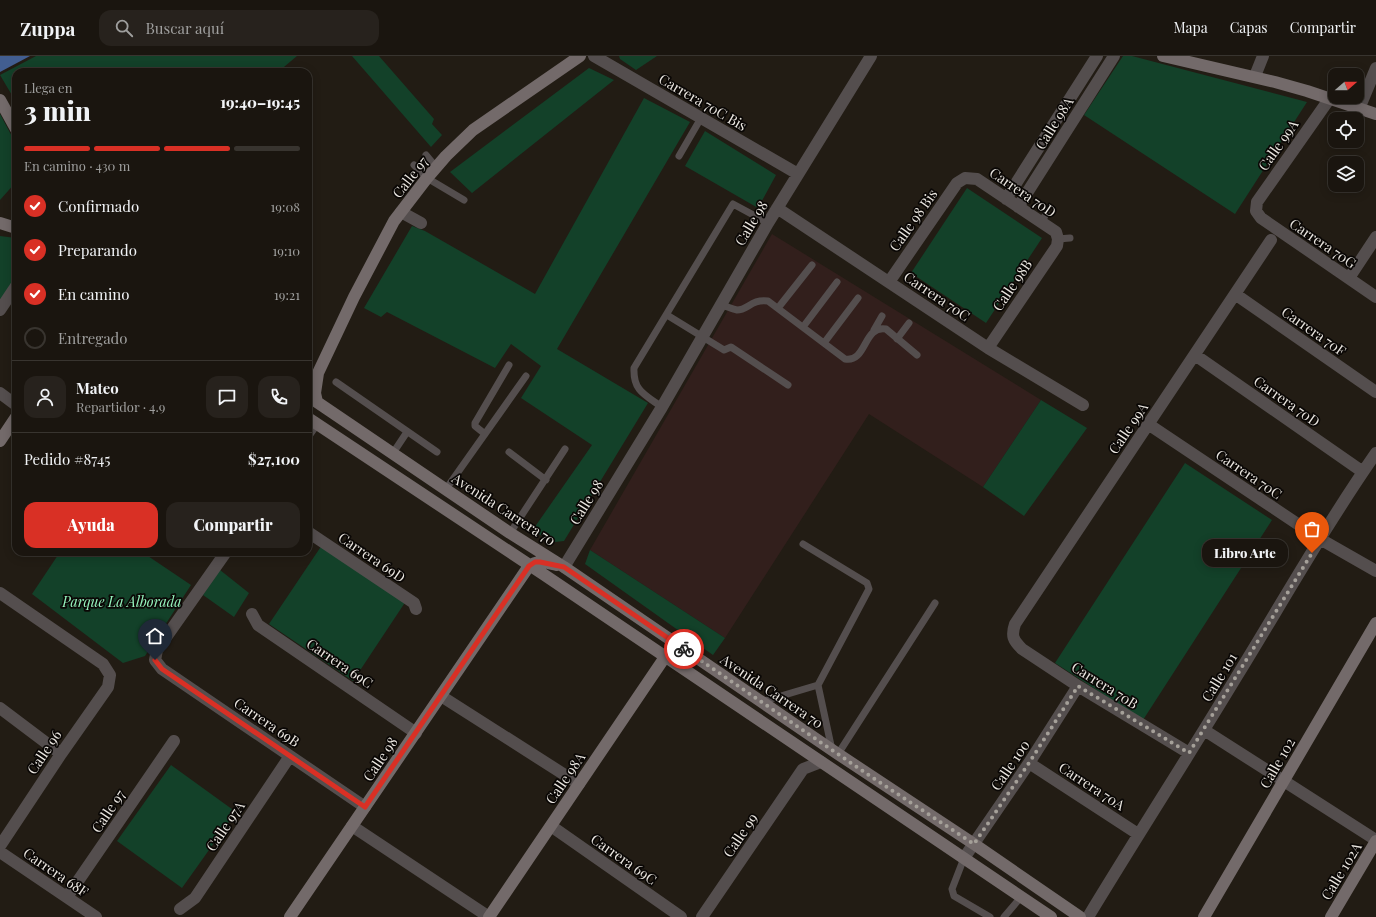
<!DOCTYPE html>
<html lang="es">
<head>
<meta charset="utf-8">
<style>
  body { margin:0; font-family:"Playfair Display",serif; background:#27221d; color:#f1f3f6; height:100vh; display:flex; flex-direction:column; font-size:15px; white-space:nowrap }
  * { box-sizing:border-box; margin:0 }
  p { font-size:13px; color:#9f9f9e }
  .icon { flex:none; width:22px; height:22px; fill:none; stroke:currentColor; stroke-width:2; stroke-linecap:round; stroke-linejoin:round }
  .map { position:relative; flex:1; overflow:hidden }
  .sheet { position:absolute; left:12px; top:12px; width:300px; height:488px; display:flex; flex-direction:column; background:#1a150f; border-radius:12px; box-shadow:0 2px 10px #0003,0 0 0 1px #38342f }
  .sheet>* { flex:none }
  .needle { width:26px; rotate:70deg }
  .controls { position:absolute; left:1328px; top:12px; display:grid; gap:8px }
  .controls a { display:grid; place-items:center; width:36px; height:36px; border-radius:8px; background:#1a150f; box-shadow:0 2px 10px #0003,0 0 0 1px #38342f; font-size:20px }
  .pin { position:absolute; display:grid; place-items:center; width:34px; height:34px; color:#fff; margin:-41px -17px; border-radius:50% 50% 50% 0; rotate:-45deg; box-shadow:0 0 4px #0007 }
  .pin .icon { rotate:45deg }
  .courier { position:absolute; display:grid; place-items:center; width:40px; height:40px; margin:-20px; border:3px solid #d93025; border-radius:50%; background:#fff; color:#222; box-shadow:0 1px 5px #0007 }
  .bubble { position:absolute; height:28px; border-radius:12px; background:#1a150f; box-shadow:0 2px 10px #0003,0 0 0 1px #38342f; font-size:13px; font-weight:800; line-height:28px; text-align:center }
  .head em { font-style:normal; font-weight:800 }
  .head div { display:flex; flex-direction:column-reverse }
  .head { display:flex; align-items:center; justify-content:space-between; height:68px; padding:0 12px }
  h1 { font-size:26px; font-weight:800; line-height:30px }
  .bar { display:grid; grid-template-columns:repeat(4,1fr); gap:6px 4px; align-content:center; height:48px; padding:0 12px }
  .bar i { height:5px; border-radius:3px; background:#38342f }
  .bar .on { background:#d93025 }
  .bar p { grid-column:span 4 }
  .line { display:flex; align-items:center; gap:10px; padding:0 12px; border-top:1px solid #38342f }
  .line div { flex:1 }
  .round { display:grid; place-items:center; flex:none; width:42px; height:42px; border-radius:12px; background:#27221d }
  ol { padding:0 12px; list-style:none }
  li { display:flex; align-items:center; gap:12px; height:44px }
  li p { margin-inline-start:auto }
  li .icon { padding:4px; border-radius:50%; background:#d93025; color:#fff; stroke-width:4 }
  li:last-child { color:#9f9f9e }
  li i { width:22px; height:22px; border:2px solid #38342f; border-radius:50% }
  .button { display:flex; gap:8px; margin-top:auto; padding:8px 12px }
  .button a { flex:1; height:46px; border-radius:12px; background:#d93025; color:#fff; font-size:16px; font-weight:800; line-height:46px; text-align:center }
  .button a+a { background:#27221d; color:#f1f3f6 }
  header { display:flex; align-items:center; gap:24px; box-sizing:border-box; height:56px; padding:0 20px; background:#1a150f; border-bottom:1px solid #38342f }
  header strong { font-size:19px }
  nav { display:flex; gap:22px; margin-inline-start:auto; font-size:14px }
  .search { width:280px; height:36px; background:#27221d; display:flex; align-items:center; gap:10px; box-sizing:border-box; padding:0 14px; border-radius:12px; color:#9f9f9e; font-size:15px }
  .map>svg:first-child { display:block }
  .industrial { fill:#321f1c }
  .green { fill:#134129 }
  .water { fill:#425e91 }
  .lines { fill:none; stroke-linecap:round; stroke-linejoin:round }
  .lane { stroke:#544e4e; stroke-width:7 }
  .street { stroke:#544e4e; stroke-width:12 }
  .secondary { stroke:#736a6a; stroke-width:12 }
  .done { stroke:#a5a099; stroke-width:4; stroke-dasharray:0 7.2 }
  .route { stroke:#d93025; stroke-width:5 }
  .labels { text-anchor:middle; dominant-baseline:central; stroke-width:3.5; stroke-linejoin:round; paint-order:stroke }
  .street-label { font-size:14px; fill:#ebe7e1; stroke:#0a0705 }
  .park-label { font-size:14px; font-style:italic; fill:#95f4bd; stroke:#0a0705 }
</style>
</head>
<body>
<header>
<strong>Zuppa</strong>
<div class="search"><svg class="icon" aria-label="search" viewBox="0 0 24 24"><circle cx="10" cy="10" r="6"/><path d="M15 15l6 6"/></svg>Buscar aquí</div>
<nav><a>Mapa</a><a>Capas</a><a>Compartir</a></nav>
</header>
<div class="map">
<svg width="1376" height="861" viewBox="0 0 1376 861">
  <rect width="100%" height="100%" fill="#221c14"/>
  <path class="industrial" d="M 772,178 L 1041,344 L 983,431 L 869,358 L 725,582 L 590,494 Z"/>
  <path class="green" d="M 36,0 L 297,0 L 278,16 L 16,16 L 16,46 L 0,19 Z
    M 352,0 L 379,0 L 434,63 L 432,68 L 442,79 L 431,91 Z
    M 619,0 L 657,0 L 636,14 L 620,3 Z
    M 1123,0 L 1132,0 L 1307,46 L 1235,158 L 1084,59 Z
    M 589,12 L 614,24 L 472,137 L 450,116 Z
    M 644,42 L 690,66 L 557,293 L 648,347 L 564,485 L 555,486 L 532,475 L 592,389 L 521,342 L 541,310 L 511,288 L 495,312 L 387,256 L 381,261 L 364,252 L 412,170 L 425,175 L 535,238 Z
    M 0,58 L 16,88 L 16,126 L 0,144 Z
    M 705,75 L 776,119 L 758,152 L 685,110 Z
    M 967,132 L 1042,182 L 986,267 L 911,217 Z
    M 0,180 L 16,182 L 16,225 L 0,248 Z
    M 1041,344 L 1087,372 L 1024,460 L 983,431 Z
    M 1185,407 L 1272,464 L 1143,664 L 1055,607 Z
    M 322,489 L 406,545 L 353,625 L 269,568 Z
    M 590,494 L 725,582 L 713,599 L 585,508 Z
    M 60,496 L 142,496 L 191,529 L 145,600 L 123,607 L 32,538 Z
    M 220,514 L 249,537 L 234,561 L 203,539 Z
    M 171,709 L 236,756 L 182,832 L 117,785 Z"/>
  <path class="water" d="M 0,0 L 30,0 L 0,16 Z"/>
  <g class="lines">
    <path class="lane" d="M 426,99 L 436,111
      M 679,100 L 701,62
      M 414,109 L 427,122 L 464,144
      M 1042,167 L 1046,157
      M 1058,183 L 1070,182
      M 721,249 C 726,250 732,253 737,254 C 748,254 751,243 768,245 L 845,303 C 867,307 863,269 886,273 L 917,299
      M 778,252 L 812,209
      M 667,259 L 724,294 L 731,291 L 788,329
      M 803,271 L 837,226
      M 874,274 L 882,260
      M 897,283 L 909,267
      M 824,287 L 858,242
      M 336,326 L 437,396
      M 662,351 C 645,339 633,335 634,312 L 733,148 L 768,167
      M 485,378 L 475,370 L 475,367 L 509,309
      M 509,396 L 546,424
      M 393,397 L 407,376
      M 446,433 L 526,320
      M 510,477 L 565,393
      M 818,629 L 832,694
      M 761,646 L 818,629 L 869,533 L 867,527 L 803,488
      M 838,698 L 935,547
      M 964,802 L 952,833 L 954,840 L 990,861
      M 1004,861 L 1021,841"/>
    <path class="street" d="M 594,0 L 798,118
      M 1255,20 L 1263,0
      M 1330,42 L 1257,146 L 1256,155 L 1261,162 L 1376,241
      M 1359,53 L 1376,12
      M 1006,143 L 1097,0
      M 1018,151 L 1114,0
      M 777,152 L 988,292 L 1083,349
      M 401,156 L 421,167
      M 1349,222 L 1376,181
      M 889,226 L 957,127 L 965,122 L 977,123 L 1056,176 L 1058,183 L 1057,190 L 988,292
      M 1235,238 L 1376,336
      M 0,254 L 16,230
      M 1195,299 L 1363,416
      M 0,337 L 16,349
      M 1148,368 L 1320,483 L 1376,515
      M 308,377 L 315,367
      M 308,476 L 414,547 L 416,553
      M 226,496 L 157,594 L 155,604 L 162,613 L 365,751
      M 564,511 L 662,351 L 768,167 L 871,0
      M 0,537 L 103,608 L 110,619 L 108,631 L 61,698 L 0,790
      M 252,558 L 258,569 L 416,677
      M 441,640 L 579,728
      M 0,652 L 61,698
      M 1204,674 L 1376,784
      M 1189,697 L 1078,630 L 1022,593 C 1013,584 1011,580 1015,568 L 1271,184
      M 1029,707 L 1138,778
      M 352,770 L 489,861
      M 551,770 L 681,861
      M 0,796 L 96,861
      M 964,802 L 1029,707 L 1078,630
      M 67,841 L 174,685
      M 180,853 L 195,842 L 290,700
      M 702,861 L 803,713 L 821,706
      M 1088,861 C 1137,780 1188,701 1237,620 C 1283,545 1326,469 1376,397"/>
    <path class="secondary" d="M 1163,0 L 1275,26 L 1307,35 L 1376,58
      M 0,44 L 16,73
      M 0,167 L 16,172
      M 308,340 L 510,477 L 564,511 L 838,698 L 974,788 L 1080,861
      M 317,346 L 315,337 L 318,317 L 354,241 L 394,165 L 427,122 L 446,100 L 473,74 L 580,0
      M 308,362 L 543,518 L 1051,861
      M 0,385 L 16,361
      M 290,861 L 529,510 C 539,503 546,507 557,509
      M 489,861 L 665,601
      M 1204,861 L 1376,567
      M 1331,861 L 1376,785"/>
  </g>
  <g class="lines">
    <path class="done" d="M 684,593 L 870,720 L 974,788 L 1029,707 L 1078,630 L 1189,697 L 1312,497"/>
    <path class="route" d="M 155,604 L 162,613 L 365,751 L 529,510 L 535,506 L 540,506 L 564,511 L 684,593"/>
  </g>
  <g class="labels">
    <g class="street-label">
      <text transform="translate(703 46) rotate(30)">Carrera 70C Bis</text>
      <text transform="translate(1054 67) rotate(-58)">Calle 98A</text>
      <text transform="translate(1278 89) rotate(-55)">Calle 99A</text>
      <text transform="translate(410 121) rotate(-52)">Calle 97</text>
      <text transform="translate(1023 136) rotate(34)">Carrera 70D</text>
      <text transform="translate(913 164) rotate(-55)">Calle 98 Bis</text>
      <text transform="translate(751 167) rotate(-59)">Calle 98</text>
      <text transform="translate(1323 187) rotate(34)">Carrera 70G</text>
      <text transform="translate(1012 229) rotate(-56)">Calle 98B</text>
      <text transform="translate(937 240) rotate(34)">Carrera 70C</text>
      <text transform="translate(1314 275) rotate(35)">Carrera 70F</text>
      <text transform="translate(1287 345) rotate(35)">Carrera 70D</text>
      <text transform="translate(1128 372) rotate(-56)">Calle 99A</text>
      <text transform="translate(1249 418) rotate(34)">Carrera 70C</text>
      <text transform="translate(586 446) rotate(-58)">Calle 98</text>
      <text transform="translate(504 453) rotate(33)">Avenida Carrera 70</text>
      <text transform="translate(372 501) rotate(34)">Carrera 69D</text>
      <text transform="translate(340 607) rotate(34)">Carrera 69C</text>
      <text transform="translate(1219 621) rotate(-59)">Calle 101</text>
      <text transform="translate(1105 629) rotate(32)">Carrera 70B</text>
      <text transform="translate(772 635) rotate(34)">Avenida Carrera 70</text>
      <text transform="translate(267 666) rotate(34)">Carrera 69B</text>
      <text transform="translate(44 696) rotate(-56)">Calle 96</text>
      <text transform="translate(380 703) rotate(-56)">Calle 98</text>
      <text transform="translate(1277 707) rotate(-60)">Calle 102</text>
      <text transform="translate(1010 709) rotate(-56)">Calle 100</text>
      <text transform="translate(565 722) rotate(-56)">Calle 98A</text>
      <text transform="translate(1092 730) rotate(33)">Carrera 70A</text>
      <text transform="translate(108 755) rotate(-56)">Calle 97</text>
      <text transform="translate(225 770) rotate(-56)">Calle 97A</text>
      <text transform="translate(740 779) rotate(-56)">Calle 99</text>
      <text transform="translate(624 803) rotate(35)">Carrera 69C</text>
      <text transform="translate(1341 815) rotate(-59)">Calle 102A</text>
      <text transform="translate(56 816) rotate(34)">Carrera 68F</text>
    </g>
    <g class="park-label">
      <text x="122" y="545">Parque La Alborada</text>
    </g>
  </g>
</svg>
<div class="controls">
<a><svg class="needle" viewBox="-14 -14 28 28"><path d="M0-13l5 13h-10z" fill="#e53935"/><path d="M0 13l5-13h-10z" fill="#9f9f9e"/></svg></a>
<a><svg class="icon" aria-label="locate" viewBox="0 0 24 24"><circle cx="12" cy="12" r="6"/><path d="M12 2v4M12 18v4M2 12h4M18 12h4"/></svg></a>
<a><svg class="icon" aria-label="layers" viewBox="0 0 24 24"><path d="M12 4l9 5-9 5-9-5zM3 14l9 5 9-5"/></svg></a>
</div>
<div class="pin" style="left:1312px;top:497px;background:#ea580c"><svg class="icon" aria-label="bag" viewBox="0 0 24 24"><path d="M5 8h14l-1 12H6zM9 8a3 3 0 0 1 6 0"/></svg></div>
<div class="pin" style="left:155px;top:604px;background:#1f2937"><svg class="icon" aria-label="home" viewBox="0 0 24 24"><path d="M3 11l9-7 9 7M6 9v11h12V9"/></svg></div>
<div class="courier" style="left:684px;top:593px"><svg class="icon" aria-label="bike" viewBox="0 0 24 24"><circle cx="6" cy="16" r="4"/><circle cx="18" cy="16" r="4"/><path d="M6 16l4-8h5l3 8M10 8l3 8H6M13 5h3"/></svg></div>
<div class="bubble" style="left:1202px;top:483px;width:86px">Libro Arte</div>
<section class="sheet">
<div class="head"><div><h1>3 min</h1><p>Llega en</p></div><em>19:40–19:45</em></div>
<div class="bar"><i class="on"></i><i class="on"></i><i class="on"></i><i></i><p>En camino · 430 m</p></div>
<ol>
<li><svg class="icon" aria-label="check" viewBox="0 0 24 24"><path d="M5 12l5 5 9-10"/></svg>Confirmado<p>19:08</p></li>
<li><svg class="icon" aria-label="check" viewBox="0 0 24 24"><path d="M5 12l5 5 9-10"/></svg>Preparando<p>19:10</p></li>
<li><svg class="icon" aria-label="check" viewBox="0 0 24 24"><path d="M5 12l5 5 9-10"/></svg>En camino<p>19:21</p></li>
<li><i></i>Entregado</li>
</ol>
<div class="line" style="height:72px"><a class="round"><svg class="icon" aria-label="person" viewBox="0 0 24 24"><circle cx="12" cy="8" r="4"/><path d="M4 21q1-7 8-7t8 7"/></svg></a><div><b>Mateo</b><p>Repartidor · 4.9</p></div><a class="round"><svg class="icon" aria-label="chat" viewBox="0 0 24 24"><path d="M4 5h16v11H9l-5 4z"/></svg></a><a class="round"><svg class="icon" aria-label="phone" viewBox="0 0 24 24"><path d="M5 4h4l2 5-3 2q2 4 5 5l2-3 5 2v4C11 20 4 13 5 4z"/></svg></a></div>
<div class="line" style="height:52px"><div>Pedido #8745</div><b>$27,100</b></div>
<div class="button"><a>Ayuda</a><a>Compartir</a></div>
</section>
</div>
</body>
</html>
